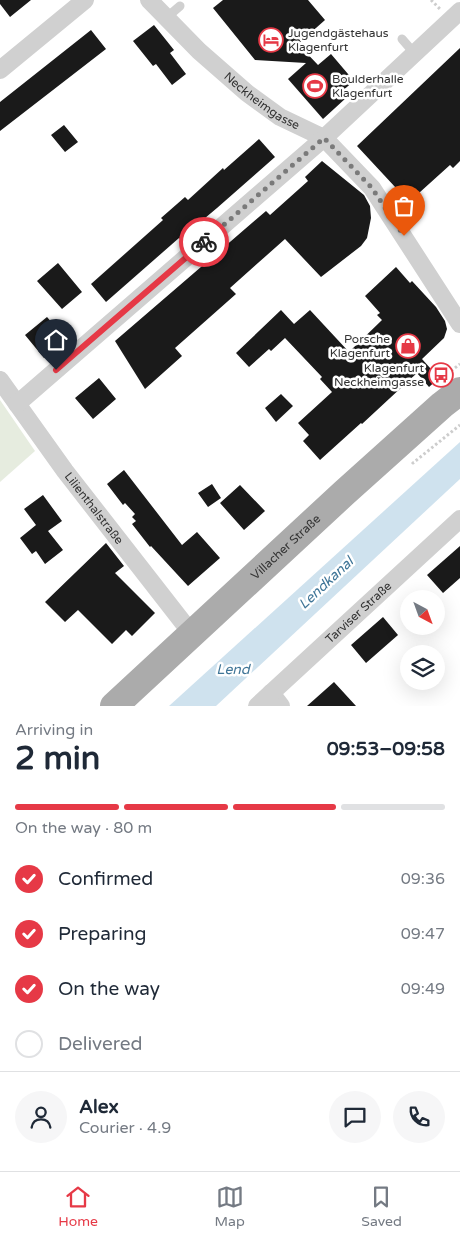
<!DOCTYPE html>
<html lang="en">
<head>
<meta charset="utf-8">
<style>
  body { margin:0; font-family:"Varela Round",sans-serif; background:#f6f6f7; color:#1f2937; height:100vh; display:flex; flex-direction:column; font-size:19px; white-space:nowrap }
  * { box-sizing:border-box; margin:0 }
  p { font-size:16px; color:#747a83 }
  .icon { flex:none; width:28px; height:28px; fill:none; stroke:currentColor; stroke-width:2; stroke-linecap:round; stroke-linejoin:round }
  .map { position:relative; height:706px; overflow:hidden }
  .sheet { display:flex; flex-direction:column; background:#fff; flex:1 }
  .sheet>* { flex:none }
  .needle { width:32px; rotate:139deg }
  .controls { position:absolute; left:400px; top:590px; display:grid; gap:10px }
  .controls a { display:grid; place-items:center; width:45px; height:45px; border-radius:50%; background:#fff; box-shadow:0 5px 20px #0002; font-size:25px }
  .pin { position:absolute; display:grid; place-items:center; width:42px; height:42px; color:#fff; margin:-51px -21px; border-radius:50% 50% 50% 0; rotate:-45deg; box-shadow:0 0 5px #0007 }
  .pin .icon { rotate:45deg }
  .courier { position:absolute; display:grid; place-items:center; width:50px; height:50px; margin:-25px; border:4px solid #e63946; border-radius:50%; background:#fff; color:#222; box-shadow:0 1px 6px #0007 }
  .headline em { font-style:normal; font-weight:700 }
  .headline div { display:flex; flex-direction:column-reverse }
  .headline { display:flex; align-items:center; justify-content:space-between; height:85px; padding:0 15px }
  h1 { font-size:32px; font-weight:700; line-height:38px }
  .bar { display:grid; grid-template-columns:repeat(4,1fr); gap:8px 5px; align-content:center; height:60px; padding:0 15px }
  .bar i { height:6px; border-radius:4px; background:#e0e1e3 }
  .bar .on { background:#e63946 }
  .bar p { grid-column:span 4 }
  .line { display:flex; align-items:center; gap:12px; padding:0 15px; border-top:1px solid #e0e1e3 }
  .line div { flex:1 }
  .round { display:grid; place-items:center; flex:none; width:52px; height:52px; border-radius:26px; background:#f6f6f7 }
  ol { padding:0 15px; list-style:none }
  li { display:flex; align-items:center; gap:15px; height:55px }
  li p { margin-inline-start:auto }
  li .icon { padding:5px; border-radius:50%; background:#e63946; color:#fff; stroke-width:4 }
  li:last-child { color:#747a83 }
  li i { width:28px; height:28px; border:2px solid #e0e1e3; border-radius:50% }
  .tab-bar { display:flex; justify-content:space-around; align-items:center; height:70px; border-top:1px solid #e0e1e3; background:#fff; font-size:14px; color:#747a83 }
  .tab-bar a { display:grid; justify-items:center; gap:2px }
  .tab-bar .on { color:#e63946 }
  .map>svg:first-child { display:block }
  .green { fill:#e6ecdf }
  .water { fill:#cfe2ee }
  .building { fill:#1a1a1a }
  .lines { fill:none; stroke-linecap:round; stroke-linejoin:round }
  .path { stroke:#cdcdcd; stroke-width:3; stroke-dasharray:2.5 2.5; stroke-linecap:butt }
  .service { stroke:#d0d0d0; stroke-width:9 }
  .minor { stroke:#d0d0d0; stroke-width:18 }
  .primary { stroke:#ababab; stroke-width:28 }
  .done { stroke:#7a7a7a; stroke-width:5; stroke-dasharray:0 9 }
  .route { stroke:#e63946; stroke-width:6 }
  .labels { text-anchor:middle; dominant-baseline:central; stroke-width:5; stroke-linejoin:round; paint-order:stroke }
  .poi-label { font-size:12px; fill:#333; stroke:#fff; text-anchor:start }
  .street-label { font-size:12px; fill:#333; stroke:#fff }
  .water-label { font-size:14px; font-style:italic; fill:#3f7597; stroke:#fff }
</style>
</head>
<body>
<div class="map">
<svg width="460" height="706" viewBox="0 0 460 706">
  <rect width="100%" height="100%" fill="#fff"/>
  <path class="green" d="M 0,400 L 35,451 L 0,482 Z"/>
  <path class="water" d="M 460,442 L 460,479 L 216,706 L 169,706 Z"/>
  <path class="building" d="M 0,0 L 31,0 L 10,17 L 0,4 Z
    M 223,0 L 308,0 L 325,20 L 298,44 L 318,65 L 331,54 L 354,81 L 341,92 L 346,98 L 323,119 L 288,79 L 306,63 L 255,60 L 213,8 Z
    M 154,25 L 174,50 L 170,53 L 186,74 L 172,85 L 156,64 L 153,66 L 133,41 Z
    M 91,30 L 106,49 L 0,131 L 0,102 Z
    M 460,48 L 460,161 L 453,168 L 450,165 L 409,202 L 357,146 Z
    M 64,125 L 78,142 L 65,152 L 51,135 Z
    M 259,139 L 275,157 L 217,208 L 180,239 L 179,238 L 106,302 L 91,284 L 163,220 L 161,218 L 185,197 L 188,200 L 223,168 L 224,170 Z
    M 322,161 L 364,195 L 370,206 L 371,218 L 367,238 L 361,246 L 321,277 L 285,239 L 230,288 L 236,294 L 175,348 L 182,356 L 145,389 L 115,341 L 266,211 L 270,215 L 308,181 L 305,177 Z
    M 58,263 L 82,292 L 62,309 L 37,281 Z
    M 396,267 L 410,283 L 412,281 L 436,307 L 445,321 L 447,329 L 444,338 L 422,359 L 439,378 L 429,387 L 417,373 L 362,424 L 361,423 L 320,460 L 303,441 L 309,435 L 298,423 L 332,392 L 320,379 L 322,377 L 285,338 L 271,351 L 269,349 L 249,367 L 236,353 L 281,310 L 294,324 L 310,310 L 349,352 L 382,320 L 377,315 L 380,313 L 365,296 Z
    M 47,317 L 66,339 L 44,358 L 25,335 Z
    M 99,378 L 116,399 L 93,419 L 75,398 Z
    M 281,394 L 293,406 L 276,422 L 265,408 Z
    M 124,470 L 182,545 L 197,532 L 220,558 L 188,586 L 151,546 L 150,547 L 132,524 L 136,521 L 132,517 L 135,514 L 125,503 L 123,505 L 107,484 Z
    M 212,484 L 221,498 L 208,507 L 198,493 Z
    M 240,485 L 265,511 L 244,530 L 220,503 Z
    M 43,495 L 62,521 L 48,531 L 63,550 L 45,564 L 36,551 L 32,554 L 20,538 L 36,525 L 24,509 Z
    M 106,543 L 124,566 L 115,573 L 155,613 L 132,636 L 126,630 L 112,644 L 78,610 L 65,622 L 45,602 Z
    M 460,546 L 460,578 L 443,593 L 427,575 Z
    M 383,617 L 398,635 L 366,663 L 351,645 Z
    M 334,682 L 356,706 L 307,706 Z"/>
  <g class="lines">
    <path class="path" d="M 431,0 L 440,9
      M 451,371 L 460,364
      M 412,462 L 413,463 L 460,425"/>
    <path class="service" d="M 166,18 L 180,6
      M 402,39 L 415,54"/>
    <g class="minor">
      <path id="s1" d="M 149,0 L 199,51 L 247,93 L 280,117 L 324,138 L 372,188 L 460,324"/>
      <path d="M 0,70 L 85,0"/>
      <path id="s2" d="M 0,380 L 65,471 L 192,634"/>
      <path d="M 17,404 L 324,138 L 460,11"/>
      <path d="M 271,693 L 281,706"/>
      <path id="s3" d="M 257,706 L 460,519"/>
    </g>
    <path class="primary" id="s4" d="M 114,706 L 344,493 L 442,405 L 460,391"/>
  </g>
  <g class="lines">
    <path class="done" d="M 204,242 L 324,138 L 372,188 L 404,236"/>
    <path class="route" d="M 56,370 L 204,242"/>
  </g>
  <defs>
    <g id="hotel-ring" transform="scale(1.25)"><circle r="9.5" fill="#fff" stroke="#e63946" stroke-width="1.5"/><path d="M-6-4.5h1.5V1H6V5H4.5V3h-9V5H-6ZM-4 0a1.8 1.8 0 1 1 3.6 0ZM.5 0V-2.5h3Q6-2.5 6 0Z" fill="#e63946"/></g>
    <g id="stadium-ring" transform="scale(1.25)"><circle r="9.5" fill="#fff" stroke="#e63946" stroke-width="1.5"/><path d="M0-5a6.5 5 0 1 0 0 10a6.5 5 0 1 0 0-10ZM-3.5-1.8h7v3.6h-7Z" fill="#e63946"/></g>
    <g id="shop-ring" transform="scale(1.25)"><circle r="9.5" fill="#fff" stroke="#e63946" stroke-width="1.5"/><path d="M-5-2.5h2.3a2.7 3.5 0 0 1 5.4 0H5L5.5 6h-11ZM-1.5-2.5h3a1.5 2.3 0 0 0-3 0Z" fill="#e63946"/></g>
    <g id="bus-ring" transform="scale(1.25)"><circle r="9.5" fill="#fff" stroke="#e63946" stroke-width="1.5"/><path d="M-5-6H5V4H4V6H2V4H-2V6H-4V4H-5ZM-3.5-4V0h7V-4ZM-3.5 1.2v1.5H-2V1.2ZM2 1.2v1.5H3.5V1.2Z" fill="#e63946"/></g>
  </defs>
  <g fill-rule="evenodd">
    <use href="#hotel-ring" x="271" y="40"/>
    <use href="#stadium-ring" x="315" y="86"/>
    <use href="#shop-ring" x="408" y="346"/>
    <use href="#bus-ring" x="441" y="375"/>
  </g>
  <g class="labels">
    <g class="poi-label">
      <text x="288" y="33">Jugendgästehaus<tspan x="288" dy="14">Klagenfurt</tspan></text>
      <text x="332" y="79">Boulderhalle<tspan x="332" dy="14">Klagenfurt</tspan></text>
      <text x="390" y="339" text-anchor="end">Porsche<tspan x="390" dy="14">Klagenfurt</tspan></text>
      <text x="424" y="368" text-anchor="end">Klagenfurt<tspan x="424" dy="14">Neckheimgasse</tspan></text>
    </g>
    <g class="street-label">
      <text stroke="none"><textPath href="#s1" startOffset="152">Neckheimgasse</textPath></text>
      <text stroke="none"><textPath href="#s2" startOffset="159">Lilienthalstraße</textPath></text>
      <text stroke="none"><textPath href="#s4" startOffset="234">Villacher Straße</textPath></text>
      <text stroke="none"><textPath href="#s3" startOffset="138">Tarviser Straße</textPath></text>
    </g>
    <g class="water-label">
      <text transform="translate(326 583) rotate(-43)">Lendkanal</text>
      <text x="233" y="669">Lend</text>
    </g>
  </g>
</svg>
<div class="controls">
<a><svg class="needle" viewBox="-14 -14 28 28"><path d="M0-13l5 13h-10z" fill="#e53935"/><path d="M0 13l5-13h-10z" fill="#747a83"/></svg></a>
<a><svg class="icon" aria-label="layers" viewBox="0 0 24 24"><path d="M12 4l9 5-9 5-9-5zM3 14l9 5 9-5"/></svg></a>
</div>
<div class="pin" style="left:404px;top:236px;background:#ea580c"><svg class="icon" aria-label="bag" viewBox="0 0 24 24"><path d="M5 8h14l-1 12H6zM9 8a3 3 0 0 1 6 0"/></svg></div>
<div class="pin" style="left:56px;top:370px;background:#1f2937"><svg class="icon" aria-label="home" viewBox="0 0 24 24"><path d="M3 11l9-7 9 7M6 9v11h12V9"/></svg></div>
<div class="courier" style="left:204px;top:242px"><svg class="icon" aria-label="bike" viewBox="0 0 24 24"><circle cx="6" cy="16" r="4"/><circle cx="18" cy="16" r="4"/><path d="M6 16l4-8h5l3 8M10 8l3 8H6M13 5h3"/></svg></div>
</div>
<section class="sheet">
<div class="headline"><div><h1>2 min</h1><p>Arriving in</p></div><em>09:53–09:58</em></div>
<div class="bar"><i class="on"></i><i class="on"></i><i class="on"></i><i></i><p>On the way · 80 m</p></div>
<ol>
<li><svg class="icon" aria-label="check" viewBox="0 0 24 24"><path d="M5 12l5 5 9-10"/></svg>Confirmed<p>09:36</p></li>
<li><svg class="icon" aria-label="check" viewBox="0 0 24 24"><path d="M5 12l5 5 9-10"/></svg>Preparing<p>09:47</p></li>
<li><svg class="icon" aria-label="check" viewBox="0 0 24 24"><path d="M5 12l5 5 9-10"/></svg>On the way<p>09:49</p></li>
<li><i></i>Delivered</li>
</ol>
<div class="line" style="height:90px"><a class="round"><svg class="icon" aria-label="person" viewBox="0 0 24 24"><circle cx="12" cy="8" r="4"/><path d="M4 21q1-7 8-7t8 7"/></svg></a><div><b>Alex</b><p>Courier · 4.9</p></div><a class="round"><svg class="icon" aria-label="chat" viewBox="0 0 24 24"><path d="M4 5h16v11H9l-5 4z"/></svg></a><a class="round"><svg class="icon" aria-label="phone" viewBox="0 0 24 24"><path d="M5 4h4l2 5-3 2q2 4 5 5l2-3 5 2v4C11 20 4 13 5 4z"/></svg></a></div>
</section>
<nav class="tab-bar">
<a class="on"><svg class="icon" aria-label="home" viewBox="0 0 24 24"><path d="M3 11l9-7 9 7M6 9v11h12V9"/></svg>Home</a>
<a><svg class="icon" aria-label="map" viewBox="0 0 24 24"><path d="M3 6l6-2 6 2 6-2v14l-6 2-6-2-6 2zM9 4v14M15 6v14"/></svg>Map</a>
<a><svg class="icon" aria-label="saved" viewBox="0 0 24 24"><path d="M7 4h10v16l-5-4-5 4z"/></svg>Saved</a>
</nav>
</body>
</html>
